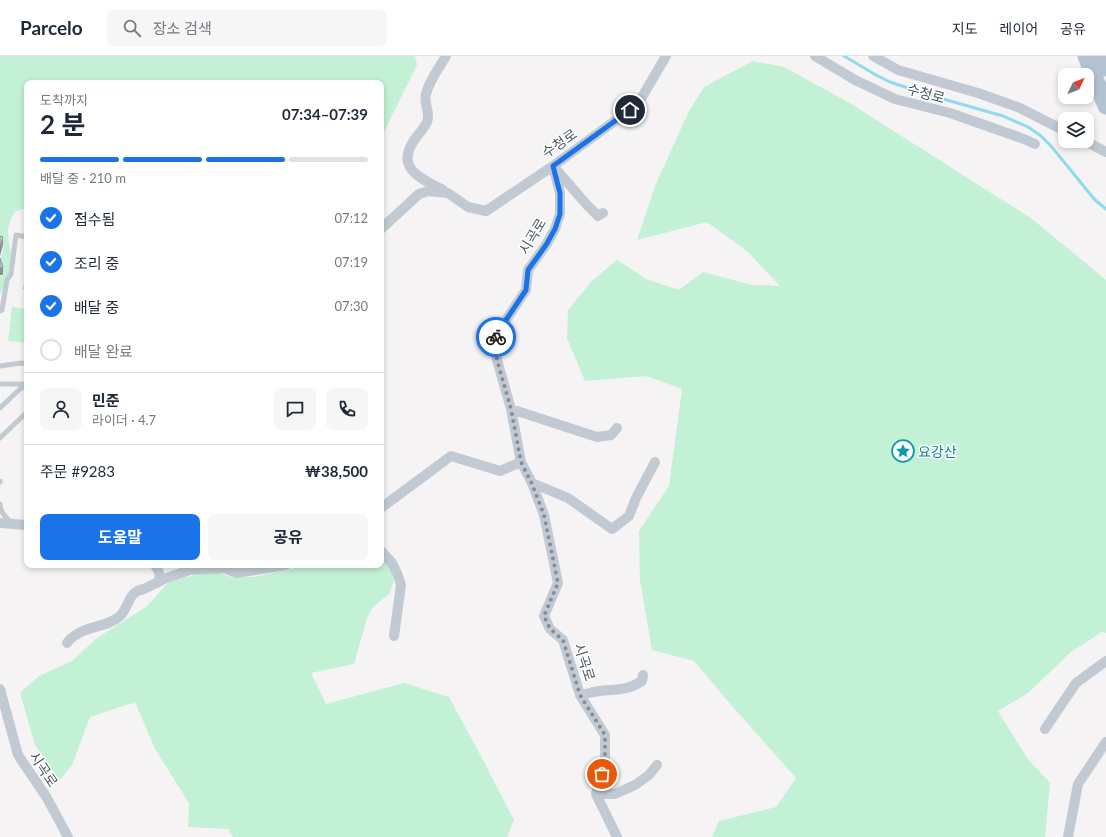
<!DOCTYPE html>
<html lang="ko">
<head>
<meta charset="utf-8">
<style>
  body { margin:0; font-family:Lato,"Noto Sans KR",sans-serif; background:#f6f6f7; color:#1f2937; height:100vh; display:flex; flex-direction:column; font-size:15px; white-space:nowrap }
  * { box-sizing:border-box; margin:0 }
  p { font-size:13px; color:#747a83 }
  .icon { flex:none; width:22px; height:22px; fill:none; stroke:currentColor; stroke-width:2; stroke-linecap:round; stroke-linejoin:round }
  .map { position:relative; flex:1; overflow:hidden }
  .details { position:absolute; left:24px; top:24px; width:360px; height:488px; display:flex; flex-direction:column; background:#fff; border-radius:8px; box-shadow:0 2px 6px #0003 }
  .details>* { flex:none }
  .needle { width:26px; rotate:47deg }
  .fabs { position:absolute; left:1058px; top:12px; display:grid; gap:8px }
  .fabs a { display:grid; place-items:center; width:36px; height:36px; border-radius:8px; background:#fff; box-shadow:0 2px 6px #0003; font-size:20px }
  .pin { position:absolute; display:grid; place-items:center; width:34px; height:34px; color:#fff; margin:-17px; border:2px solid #fff; border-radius:50%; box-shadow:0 1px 4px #0007 }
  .courier { position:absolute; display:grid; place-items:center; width:40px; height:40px; margin:-20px; border:3px solid #1a73e8; border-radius:50%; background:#fff; color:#222; box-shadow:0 1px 5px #0007 }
  .overview em { font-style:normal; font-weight:700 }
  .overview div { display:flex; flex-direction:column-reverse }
  .overview { display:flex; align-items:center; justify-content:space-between; height:68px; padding:0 16px }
  h1 { font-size:26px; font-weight:700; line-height:30px }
  .bar { display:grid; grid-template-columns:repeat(4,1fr); gap:6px 4px; align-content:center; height:48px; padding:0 16px }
  .bar i { height:5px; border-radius:3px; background:#e0e1e3 }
  .bar .current { background:#1a73e8 }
  .bar p { grid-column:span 4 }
  .line { display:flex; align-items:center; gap:10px; padding:0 16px; border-top:1px solid #e0e1e3 }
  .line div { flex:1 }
  .round { display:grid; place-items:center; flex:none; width:42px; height:42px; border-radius:8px; background:#f6f6f7 }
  ol { padding:0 16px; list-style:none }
  li { display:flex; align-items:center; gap:12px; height:44px }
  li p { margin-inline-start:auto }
  li .icon { padding:4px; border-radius:50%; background:#1a73e8; color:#fff; stroke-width:4 }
  li:last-child { color:#747a83 }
  li i { width:22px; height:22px; border:2px solid #e0e1e3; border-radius:50% }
  .action { display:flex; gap:8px; margin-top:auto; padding:8px 16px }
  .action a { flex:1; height:46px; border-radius:8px; background:#1a73e8; color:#fff; font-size:16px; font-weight:700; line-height:46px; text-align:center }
  .action a+a { background:#f6f6f7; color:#1f2937 }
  header { display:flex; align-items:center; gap:24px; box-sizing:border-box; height:56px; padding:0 20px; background:#fff; border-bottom:1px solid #e0e1e3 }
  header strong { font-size:19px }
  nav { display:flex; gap:22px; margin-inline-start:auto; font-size:14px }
  .search { width:280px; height:36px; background:#f6f6f7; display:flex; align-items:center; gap:10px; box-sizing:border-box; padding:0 14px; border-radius:8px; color:#747a83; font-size:15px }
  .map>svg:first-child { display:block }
  .green { fill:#c3f1d5 }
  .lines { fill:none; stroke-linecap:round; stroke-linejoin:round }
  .stream { stroke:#90daee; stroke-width:3 }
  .service { stroke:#c1cad2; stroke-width:5 }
  .minor { stroke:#c1cad2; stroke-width:10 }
  .primary { stroke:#b3c2d1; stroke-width:17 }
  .wall { fill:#b0b2b7 }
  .shaded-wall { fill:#909195 }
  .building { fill:#cdcfd5; stroke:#909195 }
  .done { stroke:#868d94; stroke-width:4; stroke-dasharray:0 7.2 }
  .route { stroke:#1a73e8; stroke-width:5 }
  .labels { text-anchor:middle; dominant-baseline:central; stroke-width:3; stroke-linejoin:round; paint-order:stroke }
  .street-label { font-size:14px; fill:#4a5661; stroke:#fff }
  .culture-label { font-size:14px; fill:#0d838f; stroke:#fff; text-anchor:start }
</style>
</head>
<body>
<header>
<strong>Parcelo</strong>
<div class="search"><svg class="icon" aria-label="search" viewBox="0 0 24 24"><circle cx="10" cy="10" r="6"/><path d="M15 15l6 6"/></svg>장소 검색</div>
<nav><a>지도</a><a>레이어</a><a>공유</a></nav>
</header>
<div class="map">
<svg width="1106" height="781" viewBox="0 0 1106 781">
  <rect width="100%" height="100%" fill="#f5f3f3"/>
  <path class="green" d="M 0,0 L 415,0 L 417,9 L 381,82 L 381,27 L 27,27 L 27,156 L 24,153 L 16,155 C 8,165 7,174 9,187 C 9,191 11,193 11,196 C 11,210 7,227 0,239 L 0,220 L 4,219 L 0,207 L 4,189 L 0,187 Z
    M 753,5 L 784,11 L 848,46 L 1032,163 L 1106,224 L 1106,577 L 1102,576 L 1071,596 L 1028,637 L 998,655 L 1027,702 L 1050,727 L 1045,781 L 712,781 L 719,765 L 776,751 L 796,722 L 733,651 L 694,605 L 652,594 L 640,524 L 639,475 L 669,430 L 682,333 L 647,320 L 585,325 L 567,282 L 568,254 L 592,225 L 617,204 L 646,223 L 679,234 L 703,216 L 752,229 L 780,230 L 748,196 L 707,166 L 637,184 L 655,130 L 688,57 L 704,31 Z
    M 12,251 L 27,253 L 27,287 L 8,285 Z
    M 381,501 L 389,509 L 394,525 L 389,538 L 373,551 L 367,562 L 354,608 L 311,617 L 326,648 L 404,627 L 449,641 L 484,706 L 514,764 L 507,781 L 233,781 L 228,773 L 188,771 L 189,747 L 155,693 L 135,646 L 90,661 L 72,709 L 59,725 L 35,689 L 20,637 L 39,620 L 72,605 L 97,582 L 146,551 L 168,527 L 190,520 L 216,516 L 231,521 L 253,521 L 312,509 L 381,509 Z"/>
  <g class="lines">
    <path class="stream" d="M 844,0 L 876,19 L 890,26 L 929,39 L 1003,60 L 1028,71 L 1041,80 L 1051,90 L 1095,144 L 1106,153"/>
    <path class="service" d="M 0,255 L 2,254 L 7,224 L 11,218 L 16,179 L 27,181
      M 0,310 L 21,307 L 27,308
      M 0,328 L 27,328
      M 0,352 L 20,333 L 27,328
      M 0,382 L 27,356
      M 0,425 L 0,426
      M 0,448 C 1,457 5,461 12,467"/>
    <path class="minor" d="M 815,0 L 855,24 L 895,43 L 950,57 L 1024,83 L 1035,88
      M 873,0 L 898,14 L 978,37 L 1020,52 L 1065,75
      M 1085,85 L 1106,96
      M 553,110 L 560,137 L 560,158 L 555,173 L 546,189 L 528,214 L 526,234 L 504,267 L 495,284 L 497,304 L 511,353 L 521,406 L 532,427 L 544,459 L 558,527 L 544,560 L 550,573 L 563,584 L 580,639 L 605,679 L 605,708 L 596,738 L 617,781
      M 554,111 L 587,149 L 598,160 L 603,157
      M 443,134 C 422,123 396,113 413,86 C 417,79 424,73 427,66 C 431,56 423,48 426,38 C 429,25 439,12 446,0
      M 381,173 L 419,138 L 428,135 L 448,137 L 468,151 L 486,155 L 553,110 L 630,54 L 642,41 L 666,0
      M 511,353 L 597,381 L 611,379 L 617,372
      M 532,427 L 568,442 L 612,473 L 629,460 L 636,442 L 655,406
      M 381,452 L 451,400 L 500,415 L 521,406
      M 0,467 L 27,469
      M 381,495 L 392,507 L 397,517 L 401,529 L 394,580
      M 155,509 C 159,516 162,520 157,527
      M 67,587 C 80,569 106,573 120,560 C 130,550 127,536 144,533 L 164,523 L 190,514 L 224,512 L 237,517 L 286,509
      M 0,633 L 18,699 L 47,742 L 68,781
      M 580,639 C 586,638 593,636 599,635 C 616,633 627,635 642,625 L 643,619
      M 1045,673 L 1076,627 L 1106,605
      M 596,738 L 615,738 L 635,729 L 649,719 L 657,709
      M 1068,781 L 1078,728 L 1106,686"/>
    <path class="primary" d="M 1086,0 L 1106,50
      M 1099,0 L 1106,12"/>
  </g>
  <path class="wall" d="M 27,202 L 27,241 L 24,241 L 24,233 Z"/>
  <path class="shaded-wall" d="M 3,181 L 3,189 L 0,200 L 0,192 Z
    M 3,211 L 3,219 L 0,219 L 0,212 Z"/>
  <path class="building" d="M 0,180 L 3,181 L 0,192 Z
    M 0,202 L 3,211 L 0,212 Z
    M 27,202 L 27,233 L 24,233 Z"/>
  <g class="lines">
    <path class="done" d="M 496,281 L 495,284 L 497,304 L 511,353 L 521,406 L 532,428 L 544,459 L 558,527 L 544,560 L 550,573 L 563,584 L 580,639 L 605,679 L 605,708 L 602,718"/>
    <path class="route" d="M 496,281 L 504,267 L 526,234 L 528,214 L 546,189 L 555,173 L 560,158 L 560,137 L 553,110 L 630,54"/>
  </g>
  <defs>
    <g id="sight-ring" transform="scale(1.15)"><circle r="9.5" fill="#fff" stroke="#0f9aa8" stroke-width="1.5"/><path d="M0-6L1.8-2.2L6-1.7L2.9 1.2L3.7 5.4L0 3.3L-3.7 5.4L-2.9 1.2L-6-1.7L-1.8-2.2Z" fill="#0f9aa8"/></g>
  </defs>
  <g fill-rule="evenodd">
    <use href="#sight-ring" x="903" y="395"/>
  </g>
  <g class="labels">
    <g class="street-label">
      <text transform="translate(926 37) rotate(15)">수청로</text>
      <text transform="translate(559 87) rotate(-35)">수청로</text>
      <text transform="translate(532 180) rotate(-59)">시곡로</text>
      <text transform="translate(585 606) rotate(72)">시곡로</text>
      <text transform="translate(44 713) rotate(56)">시곡로</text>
    </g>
    <g class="culture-label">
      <text x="918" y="395">요강산</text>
    </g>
  </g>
</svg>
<div class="fabs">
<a><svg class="needle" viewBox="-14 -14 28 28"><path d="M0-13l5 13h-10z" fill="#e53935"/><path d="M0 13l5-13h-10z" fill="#747a83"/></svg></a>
<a><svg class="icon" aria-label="layers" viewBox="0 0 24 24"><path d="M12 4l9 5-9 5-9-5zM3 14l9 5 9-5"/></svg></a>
</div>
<div class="pin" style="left:602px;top:718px;background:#ea580c"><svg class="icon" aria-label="bag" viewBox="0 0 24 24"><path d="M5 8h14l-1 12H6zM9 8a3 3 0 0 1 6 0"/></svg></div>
<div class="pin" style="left:630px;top:54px;background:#1f2937"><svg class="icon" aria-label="home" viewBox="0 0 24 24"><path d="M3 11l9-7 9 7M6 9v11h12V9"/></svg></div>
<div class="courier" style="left:496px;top:281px"><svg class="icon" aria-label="bike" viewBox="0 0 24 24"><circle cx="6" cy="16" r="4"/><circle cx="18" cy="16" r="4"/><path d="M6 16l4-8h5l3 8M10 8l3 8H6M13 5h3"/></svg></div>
<section class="details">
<div class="overview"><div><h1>2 분</h1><p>도착까지</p></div><em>07:34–07:39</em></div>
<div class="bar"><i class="current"></i><i class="current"></i><i class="current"></i><i></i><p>배달 중 · 210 m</p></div>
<ol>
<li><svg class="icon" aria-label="check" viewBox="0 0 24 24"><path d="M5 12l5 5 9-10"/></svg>접수됨<p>07:12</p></li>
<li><svg class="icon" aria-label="check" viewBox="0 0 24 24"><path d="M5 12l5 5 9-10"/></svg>조리 중<p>07:19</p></li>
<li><svg class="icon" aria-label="check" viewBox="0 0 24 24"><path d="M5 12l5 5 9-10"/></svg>배달 중<p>07:30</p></li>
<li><i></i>배달 완료</li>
</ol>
<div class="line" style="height:72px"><a class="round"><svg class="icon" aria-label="person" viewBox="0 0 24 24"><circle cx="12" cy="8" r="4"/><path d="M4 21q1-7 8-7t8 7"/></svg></a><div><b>민준</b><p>라이더 · 4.7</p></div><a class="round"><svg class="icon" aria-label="chat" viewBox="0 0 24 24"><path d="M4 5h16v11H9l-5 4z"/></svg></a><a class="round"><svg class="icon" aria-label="phone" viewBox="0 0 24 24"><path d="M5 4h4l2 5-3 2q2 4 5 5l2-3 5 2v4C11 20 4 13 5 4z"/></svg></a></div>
<div class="line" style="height:52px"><div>주문 #9283</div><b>₩38,500</b></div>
<div class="action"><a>도움말</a><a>공유</a></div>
</section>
</div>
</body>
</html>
